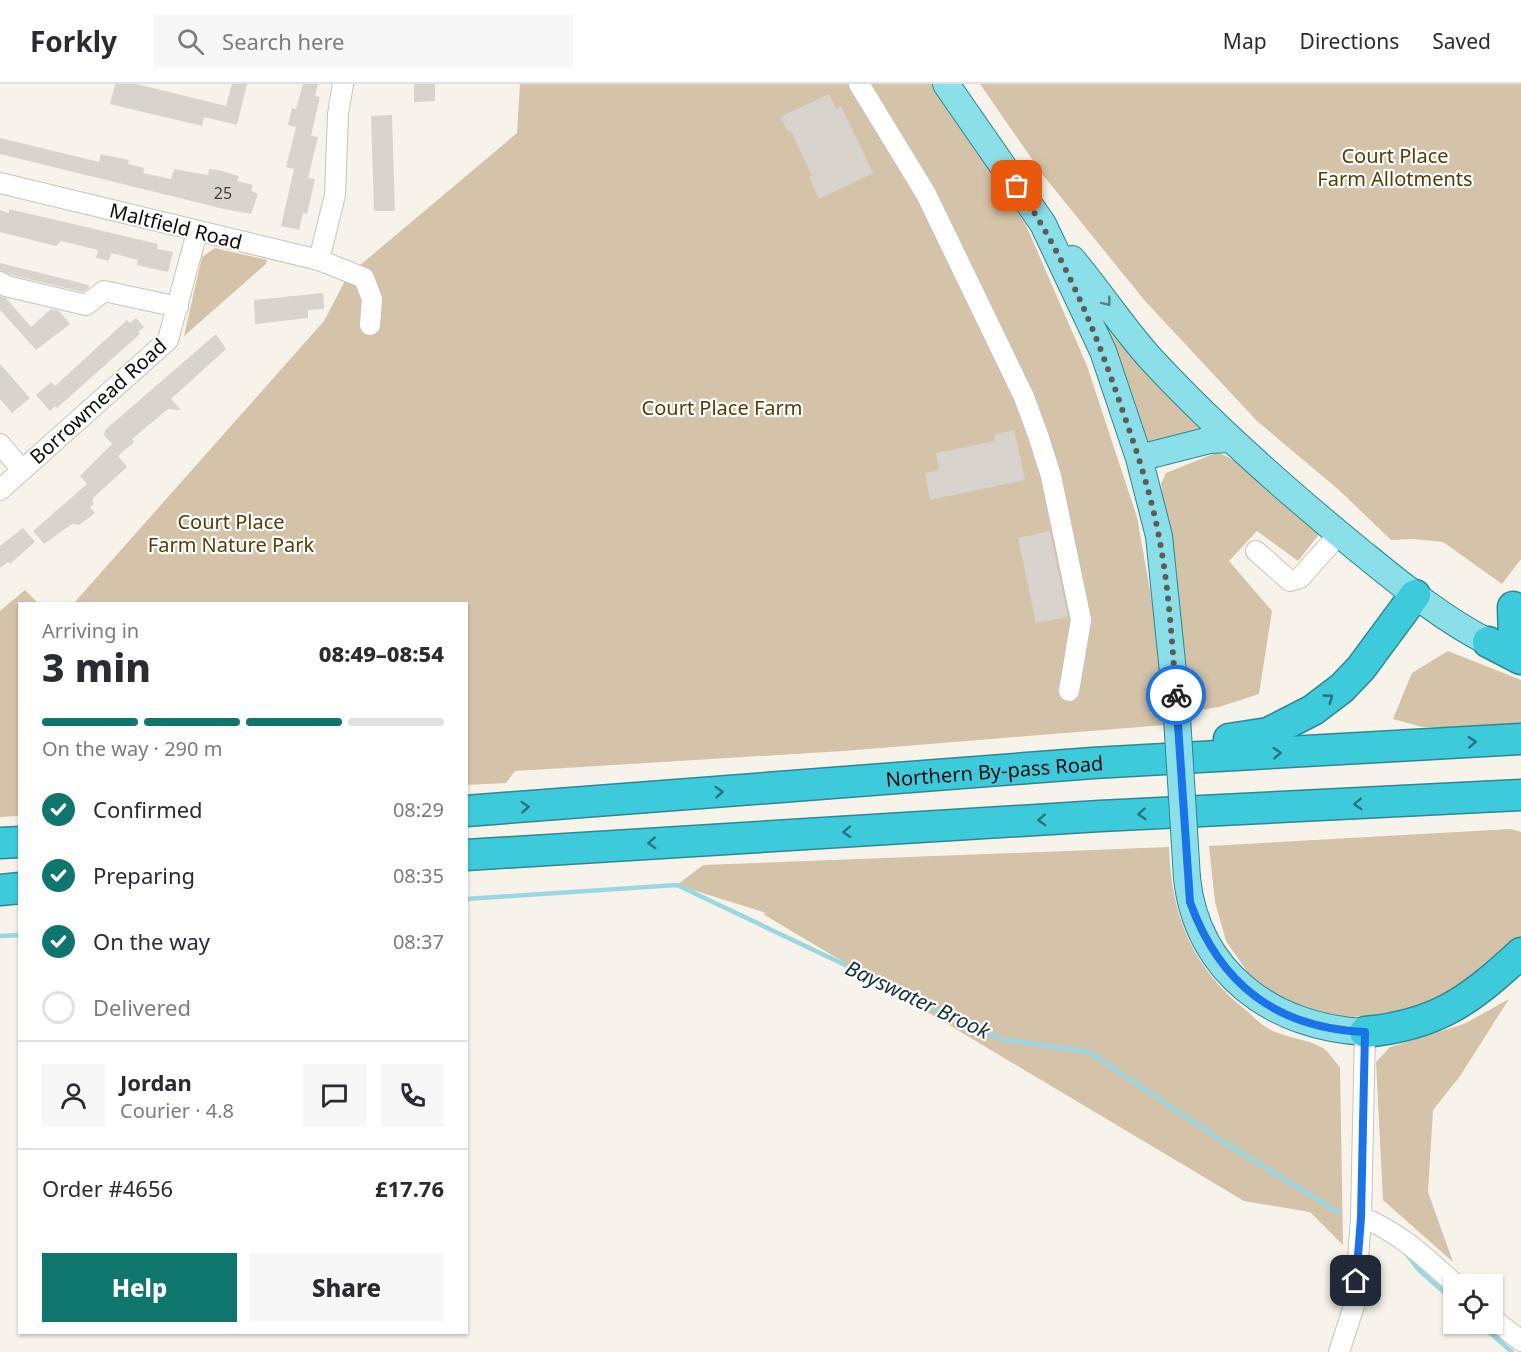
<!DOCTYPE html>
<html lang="en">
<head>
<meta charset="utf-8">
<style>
  body { margin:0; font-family:"Noto Sans",sans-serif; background:#f7f7f7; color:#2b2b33; height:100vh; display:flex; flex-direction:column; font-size:22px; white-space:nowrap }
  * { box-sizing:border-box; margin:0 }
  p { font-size:20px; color:#7c7c81 }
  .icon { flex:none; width:33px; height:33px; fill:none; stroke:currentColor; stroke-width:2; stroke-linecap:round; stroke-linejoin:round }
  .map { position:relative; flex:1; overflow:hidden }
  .sheet { position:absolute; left:18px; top:518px; width:450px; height:732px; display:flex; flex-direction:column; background:#fff; border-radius:0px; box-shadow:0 2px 4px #0004 }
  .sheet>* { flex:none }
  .controls { position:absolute; left:1443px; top:1190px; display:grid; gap:12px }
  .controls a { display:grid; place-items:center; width:60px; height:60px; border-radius:0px; background:#fff; box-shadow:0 2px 4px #0004; font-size:30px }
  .pin { position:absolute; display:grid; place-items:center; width:51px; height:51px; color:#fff; margin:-26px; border-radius:12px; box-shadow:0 3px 9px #0006 }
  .courier { position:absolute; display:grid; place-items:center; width:60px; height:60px; margin:-30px; border:4px solid #1a73e8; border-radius:50%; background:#fff; color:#222; box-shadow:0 2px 8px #0007 }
  .headline em { font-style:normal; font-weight:800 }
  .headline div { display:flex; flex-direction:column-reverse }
  .headline { display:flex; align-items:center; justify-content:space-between; height:102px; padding:0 24px }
  h1 { font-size:39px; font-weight:800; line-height:45px }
  .bar { display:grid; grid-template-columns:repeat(4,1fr); gap:9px 6px; align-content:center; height:72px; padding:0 24px }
  .bar i { height:8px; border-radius:4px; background:#e1e1e2 }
  .bar .current { background:#0f766e }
  .bar p { grid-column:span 4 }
  .line { display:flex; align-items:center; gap:15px; padding:0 24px; border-top:2px solid #e1e1e2 }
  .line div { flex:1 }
  .round { display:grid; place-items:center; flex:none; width:63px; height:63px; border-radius:0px; background:#f7f7f7 }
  ol { padding:0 24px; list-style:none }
  li { display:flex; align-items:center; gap:18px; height:66px }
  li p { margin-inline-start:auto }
  li .icon { padding:6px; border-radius:50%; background:#0f766e; color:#fff; stroke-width:4 }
  li:last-child { color:#7c7c81 }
  li i { width:33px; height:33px; border:3px solid #e1e1e2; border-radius:50% }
  .button { display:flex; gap:12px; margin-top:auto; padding:12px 24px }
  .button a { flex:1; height:69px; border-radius:0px; background:#0f766e; color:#fff; font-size:24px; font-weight:800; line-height:69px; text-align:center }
  .button a+a { background:#f7f7f7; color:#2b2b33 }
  header { display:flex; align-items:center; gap:36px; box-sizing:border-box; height:84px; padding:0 30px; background:#fff; border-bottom:2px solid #e1e1e2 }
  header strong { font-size:28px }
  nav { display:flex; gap:33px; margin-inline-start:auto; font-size:21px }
  .search { width:420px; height:54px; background:#f7f7f7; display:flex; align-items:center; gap:15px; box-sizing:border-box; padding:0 21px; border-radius:0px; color:#7c7c81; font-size:22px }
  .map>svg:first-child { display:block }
  .green { fill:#d4c3a9 }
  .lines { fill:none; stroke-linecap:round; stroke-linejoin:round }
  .stream { stroke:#9ad8e1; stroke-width:4.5 }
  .building { fill:#d8d3cc }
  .minor-casing { stroke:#c8c3bb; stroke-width:22 }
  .major-casing { stroke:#2c8892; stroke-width:28 }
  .highway-casing { stroke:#2c8892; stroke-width:33 }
  .minor { stroke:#fff; stroke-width:20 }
  .major { stroke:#8bdfe9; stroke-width:26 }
  .highway { stroke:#3dcadb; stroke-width:30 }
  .major-bridge-casing { stroke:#2c8892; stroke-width:28; stroke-linecap:butt }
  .major-bridge { stroke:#8bdfe9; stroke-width:26 }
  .oneway { stroke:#528084 }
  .oneway2 { stroke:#27747c }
  .done { stroke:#5f5c58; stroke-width:6; stroke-dasharray:0 10.8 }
  .route { stroke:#1a73e8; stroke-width:8 }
  .labels { text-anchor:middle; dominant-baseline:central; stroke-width:4.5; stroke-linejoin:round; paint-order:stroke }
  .number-label { font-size:16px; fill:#403e3a }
  .park-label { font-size:20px; fill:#563b04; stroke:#fff }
  .street-label { font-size:20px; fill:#0d0c09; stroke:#fff }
  .water-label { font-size:21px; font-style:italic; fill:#143438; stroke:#fff }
</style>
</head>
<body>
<header>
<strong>Forkly</strong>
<div class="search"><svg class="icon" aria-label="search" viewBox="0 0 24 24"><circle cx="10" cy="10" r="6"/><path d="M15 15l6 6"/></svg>Search here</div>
<nav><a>Map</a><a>Directions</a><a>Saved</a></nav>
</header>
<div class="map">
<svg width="1521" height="1268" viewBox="0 0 1521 1268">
  <rect width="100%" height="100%" fill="#f7f2ea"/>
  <path class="green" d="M 520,0 L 934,0 L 1026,141 L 1087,282 L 1137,433 L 1154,529 L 1164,641 L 844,667 L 515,687 L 506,699 L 467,701 L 466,519 L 74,519 L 324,237 L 345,197 L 352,188 L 517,49 Z
    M 980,0 L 1521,0 L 1521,475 L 1502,500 L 1443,458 L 1414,455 L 1391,456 L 1339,406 L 1257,337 L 1145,217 L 1043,91 Z
    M 215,164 L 267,176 L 266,180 L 184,252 L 202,173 Z
    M 1084,199 L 1209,347 L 1148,361 Z
    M 1218,368 L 1235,377 L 1321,448 L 1298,477 L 1257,447 L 1229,477 L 1272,527 L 1259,610 L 1219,623 L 1192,627 L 1161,400 L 1166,389 Z
    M 25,506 L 38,519 L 20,519 L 19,732 L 0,733 L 0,527 Z
    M 1448,567 L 1521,596 L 1521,646 L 1422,643 L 1393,635 L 1412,589 Z
    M 1511,745 L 1521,748 L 1521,854 L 1432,922 L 1347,934 L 1304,924 L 1255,899 L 1226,857 L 1215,818 L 1209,762 Z
    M 1169,763 C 1171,831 1192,884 1247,927 C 1255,934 1263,943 1273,947 C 1288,954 1306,955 1321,963 C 1328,966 1334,977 1340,983 L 1343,1161 L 1310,1128 L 1244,1117 L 763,830 L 766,829 L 677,801 L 703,781 Z
    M 1509,915 L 1460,992 L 1433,1026 L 1428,1108 L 1453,1178 L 1383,1116 L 1376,978 L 1390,963 L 1464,940 Z"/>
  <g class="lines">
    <path class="stream" d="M 466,815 L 677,801 L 1001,955 L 1089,968 L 1225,1059 L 1338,1128
      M 0,852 L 20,851
      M 1405,1168 L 1418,1185 L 1454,1217
      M 1479,1239 L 1512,1268"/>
  </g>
  <path class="building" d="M 115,0 L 136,0 L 226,22 L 232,0 L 247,0 L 237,41 L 204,33 L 202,42 L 110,20 Z
    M 303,0 L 318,0 L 315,12 L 320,13 L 311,52 L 318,53 L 308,94 L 315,95 L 307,130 L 303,129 L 299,146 L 281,142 L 294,85 L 286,83 L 296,43 L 288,41 L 292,24 L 296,25 Z
    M 414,0 L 435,0 L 435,17 L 414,18 Z
    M 829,10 L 836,25 L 841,22 L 873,89 L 819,115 L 809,93 L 812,92 L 791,47 L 788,48 L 780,33 Z
    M 392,31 L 395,127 L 374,127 L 371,32 Z
    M 0,54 L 99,78 L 101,70 L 129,76 L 128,80 L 144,84 L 143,89 L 171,95 L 174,85 L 208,91 L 209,85 L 218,86 L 239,92 L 237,97 L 253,101 L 251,107 L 258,110 L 251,130 L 224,125 L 0,70 Z
    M 9,125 L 158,160 L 157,165 L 173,168 L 168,188 L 137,181 L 138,176 L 111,169 L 109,177 L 96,174 L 98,166 L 61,157 L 56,162 L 0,148 L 0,126 L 9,129 Z
    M 0,179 L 89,201 L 89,204 L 83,208 L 11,191 L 0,186 Z
    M 323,209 L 324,225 L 308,226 L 308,234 L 255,240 L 254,216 Z
    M 0,212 L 6,214 L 31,243 L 51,225 L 59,227 L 70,240 L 36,266 L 0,226 Z
    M 136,234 L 144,243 L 138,248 L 140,250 L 57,324 L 55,322 L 50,327 L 36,311 L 51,298 L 55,302 L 127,236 L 130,239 Z
    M 216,250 L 226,265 L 171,315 L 181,326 L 168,325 L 132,355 L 134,358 L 118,372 L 127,383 L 94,413 L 92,417 L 94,420 L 90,423 L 95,429 L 79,441 L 72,440 L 44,460 L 33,447 L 87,400 L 80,392 L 112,360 L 104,351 L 105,346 Z
    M 0,280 L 30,314 L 12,329 L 0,315 Z
    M 1014,346 L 1025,396 L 930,416 L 925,389 L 939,386 L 936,369 L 995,357 L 994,351 Z
    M 23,444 L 35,458 L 10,480 L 8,478 L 0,484 L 0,462 Z
    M 1050,447 L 1068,533 L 1036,539 L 1018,454 Z"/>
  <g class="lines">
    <g class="minor-casing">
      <path id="minor" d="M 859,0 L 926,110 L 1024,313 L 1038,351 L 1051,392 L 1081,536 L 1069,607
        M 0,99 L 319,176 L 364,194 L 372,215 L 370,241
        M 319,176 L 335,111 L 338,30 L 343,0
        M 0,198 L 6,202 L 86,221 L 104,207 L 178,223
        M 0,360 L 22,386
        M 0,406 L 168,256 L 197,148
        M 1256,467 L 1290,497 L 1300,494 L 1339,450
        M 1361,1133 C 1398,1147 1426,1174 1455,1200
        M 1492,1234 L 1521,1257
        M 1339,1268 L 1355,1219 L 1361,1133 L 1365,948"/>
    </g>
    <g class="major-casing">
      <path id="major" d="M 946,0 L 1043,140 L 1103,267 L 1139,374 L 1159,452 L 1176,617
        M 1072,175 C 1099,207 1123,244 1151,275 C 1214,343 1283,404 1355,463 C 1397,497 1439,533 1488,558
        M 1139,374 L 1210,356 L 1229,355
        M 1187,794 C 1197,889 1274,944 1365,948"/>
    </g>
    <g class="highway-casing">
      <g id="highway">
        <path d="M 1513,523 L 1514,555 L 1519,574"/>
        <path d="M 1488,558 L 1521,575"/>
        <path d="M 1229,655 L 1268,649 L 1313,626 L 1342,604 L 1361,584 L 1415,511"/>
        <path id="s1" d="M 466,727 L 1093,679 L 1521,655"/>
        <path d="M 0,759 L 20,758"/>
        <path d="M 466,771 L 1100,732 L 1521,711"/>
        <path d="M 0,806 L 20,804"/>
        <path d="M 1365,948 C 1437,941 1469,917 1521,869"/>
      </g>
    </g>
    <use href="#minor" class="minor"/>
    <use href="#major" class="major"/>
    <use href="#highway" class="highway"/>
    <g class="major-bridge-casing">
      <path id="major-bridge" d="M 1176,617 L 1187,794"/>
    </g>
    <use href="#major-bridge" class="major-bridge"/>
  </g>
  <defs><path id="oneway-chevron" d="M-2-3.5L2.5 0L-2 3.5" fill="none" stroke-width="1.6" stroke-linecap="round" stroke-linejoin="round" transform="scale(1.5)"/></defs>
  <use class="oneway" href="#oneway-chevron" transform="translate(1107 218) rotate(52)"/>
  <g class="oneway2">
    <use href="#oneway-chevron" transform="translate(1329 614) rotate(-36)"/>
    <use href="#oneway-chevron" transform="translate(1472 658) rotate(-3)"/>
    <use href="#oneway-chevron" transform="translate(1277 669) rotate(-3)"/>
    <use href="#oneway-chevron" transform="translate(719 708) rotate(-4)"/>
    <use href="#oneway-chevron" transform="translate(1358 720) rotate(177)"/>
    <use href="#oneway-chevron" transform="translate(525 723) rotate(-4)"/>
    <use href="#oneway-chevron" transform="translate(1142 730) rotate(177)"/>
    <use href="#oneway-chevron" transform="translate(1042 736) rotate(177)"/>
    <use href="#oneway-chevron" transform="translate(847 748) rotate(177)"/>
    <use href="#oneway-chevron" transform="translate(652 759) rotate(177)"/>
  </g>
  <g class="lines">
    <path class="done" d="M 1017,102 C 1065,172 1097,250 1124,331 C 1138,370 1151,411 1159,453 C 1169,504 1172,558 1176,611"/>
    <path class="route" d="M 1176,611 L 1190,818 C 1220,901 1277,944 1365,948 L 1361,1134 L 1356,1197"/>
  </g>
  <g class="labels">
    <g class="number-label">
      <text x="223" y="109">25</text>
    </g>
    <g class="park-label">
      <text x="1395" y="71">Court Place<tspan x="1395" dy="23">Farm Allotments</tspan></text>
      <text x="722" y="323">Court Place Farm</text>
      <text x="231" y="437">Court Place<tspan x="231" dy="23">Farm Nature Park</tspan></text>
    </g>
    <g class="street-label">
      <text transform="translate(176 142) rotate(14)">Maltfield Road</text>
      <text transform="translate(98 317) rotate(-42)">Borrowmead Road</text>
      <text stroke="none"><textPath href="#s1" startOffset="530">Northern By-pass Road</textPath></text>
    </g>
    <g class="water-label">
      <text transform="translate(918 915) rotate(25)">Bayswater Brook</text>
    </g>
  </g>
</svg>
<div class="controls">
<a><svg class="icon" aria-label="locate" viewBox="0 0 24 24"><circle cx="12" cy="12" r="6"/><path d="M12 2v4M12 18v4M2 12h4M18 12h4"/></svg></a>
</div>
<div class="pin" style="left:1017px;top:102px;background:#ea580c"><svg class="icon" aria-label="bag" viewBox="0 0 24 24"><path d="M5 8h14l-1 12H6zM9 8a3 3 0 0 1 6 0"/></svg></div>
<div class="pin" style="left:1356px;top:1197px;background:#1f2937"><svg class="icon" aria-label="home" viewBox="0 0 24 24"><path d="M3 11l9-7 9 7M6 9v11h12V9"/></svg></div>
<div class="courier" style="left:1176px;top:611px"><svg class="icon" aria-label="bike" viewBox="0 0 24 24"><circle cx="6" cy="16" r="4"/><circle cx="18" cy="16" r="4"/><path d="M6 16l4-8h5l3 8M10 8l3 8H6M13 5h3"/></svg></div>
<section class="sheet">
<div class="headline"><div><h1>3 min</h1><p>Arriving in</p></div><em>08:49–08:54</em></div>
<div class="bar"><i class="current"></i><i class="current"></i><i class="current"></i><i></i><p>On the way · 290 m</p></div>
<ol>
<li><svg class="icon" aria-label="check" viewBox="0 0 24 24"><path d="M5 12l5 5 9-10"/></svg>Confirmed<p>08:29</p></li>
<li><svg class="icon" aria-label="check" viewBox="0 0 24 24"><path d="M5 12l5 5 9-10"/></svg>Preparing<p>08:35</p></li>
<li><svg class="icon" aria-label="check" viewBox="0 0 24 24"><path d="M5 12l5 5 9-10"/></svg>On the way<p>08:37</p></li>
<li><i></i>Delivered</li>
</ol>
<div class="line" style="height:108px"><a class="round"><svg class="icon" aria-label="person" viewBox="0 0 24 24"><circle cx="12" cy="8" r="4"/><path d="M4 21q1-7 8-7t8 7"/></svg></a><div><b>Jordan</b><p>Courier · 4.8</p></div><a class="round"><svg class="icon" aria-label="chat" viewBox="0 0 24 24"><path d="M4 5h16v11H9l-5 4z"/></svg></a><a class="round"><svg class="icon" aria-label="phone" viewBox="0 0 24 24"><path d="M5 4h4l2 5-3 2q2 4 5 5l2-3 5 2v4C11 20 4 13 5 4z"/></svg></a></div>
<div class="line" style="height:78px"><div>Order #4656</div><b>£17.76</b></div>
<div class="button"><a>Help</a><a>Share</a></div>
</section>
</div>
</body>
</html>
